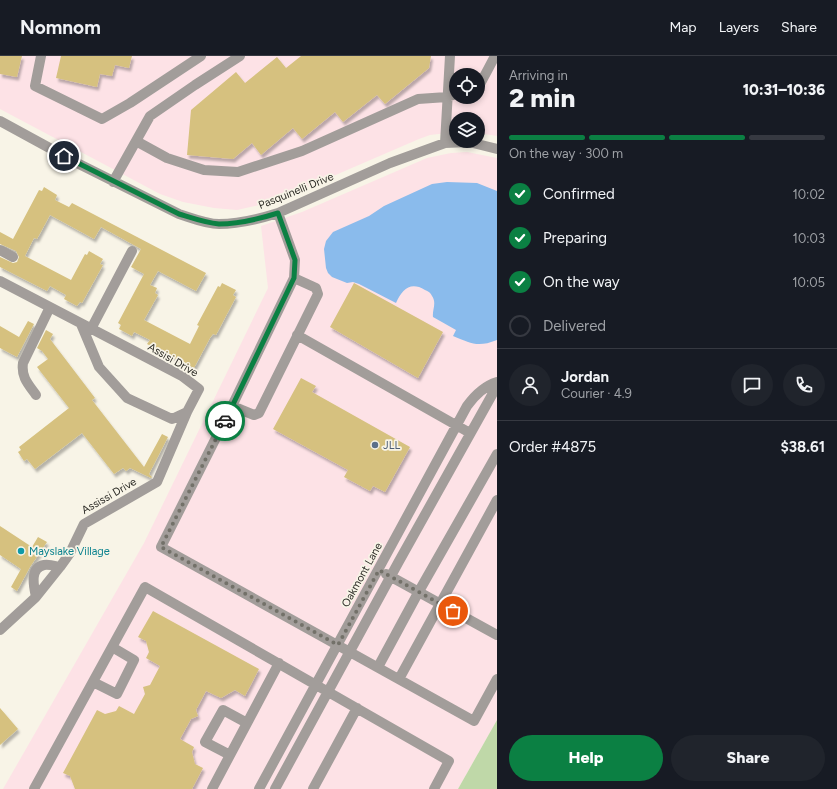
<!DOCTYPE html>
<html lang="en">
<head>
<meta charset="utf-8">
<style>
  body { margin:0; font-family:Figtree,sans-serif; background:#20242c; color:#f1f3f6; height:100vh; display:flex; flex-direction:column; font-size:15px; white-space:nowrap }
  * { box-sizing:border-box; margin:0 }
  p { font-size:13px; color:#9ea1a6 }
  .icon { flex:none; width:22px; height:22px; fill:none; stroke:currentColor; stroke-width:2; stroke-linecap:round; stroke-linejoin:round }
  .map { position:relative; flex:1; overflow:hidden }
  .panel { display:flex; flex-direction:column; background:#171b24; width:340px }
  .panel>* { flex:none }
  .controls { position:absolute; left:449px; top:12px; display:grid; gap:8px }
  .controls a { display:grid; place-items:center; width:36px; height:36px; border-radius:50%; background:#171b24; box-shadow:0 2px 6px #0003; font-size:20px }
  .pin { position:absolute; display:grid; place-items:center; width:34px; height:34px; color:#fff; margin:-17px; border:2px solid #fff; border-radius:50%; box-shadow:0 1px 4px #0007 }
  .courier { position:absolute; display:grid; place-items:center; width:40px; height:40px; margin:-20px; border:3px solid #0b8043; border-radius:50%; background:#fff; color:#222; box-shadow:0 1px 5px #0007 }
  .head em { font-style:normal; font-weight:800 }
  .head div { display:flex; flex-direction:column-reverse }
  .head { display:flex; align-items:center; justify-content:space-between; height:68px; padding:0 12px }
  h1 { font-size:26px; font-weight:800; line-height:30px }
  .bar { display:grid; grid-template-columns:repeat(4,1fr); gap:6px 4px; align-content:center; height:48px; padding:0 12px }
  .bar i { height:5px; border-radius:3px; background:#363941 }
  .bar .on { background:#0b8043 }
  .bar p { grid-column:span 4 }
  .line { display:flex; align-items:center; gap:10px; padding:0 12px; border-top:1px solid #363941 }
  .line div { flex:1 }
  .round { display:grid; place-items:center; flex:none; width:42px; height:42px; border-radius:21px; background:#20242c }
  ol { padding:0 12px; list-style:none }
  li { display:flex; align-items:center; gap:12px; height:44px }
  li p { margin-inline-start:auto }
  li .icon { padding:4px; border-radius:50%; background:#0b8043; color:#fff; stroke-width:4 }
  li:last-child { color:#9ea1a6 }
  li i { width:22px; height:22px; border:2px solid #363941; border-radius:50% }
  .button { display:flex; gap:8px; margin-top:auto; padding:8px 12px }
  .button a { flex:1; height:46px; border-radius:24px; background:#0b8043; color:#fff; font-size:16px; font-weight:800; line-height:46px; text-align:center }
  .button a+a { background:#20242c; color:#f1f3f6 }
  header { display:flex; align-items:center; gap:24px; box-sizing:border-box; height:56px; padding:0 20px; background:#171b24; border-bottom:1px solid #363941 }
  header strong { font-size:19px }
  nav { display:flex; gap:22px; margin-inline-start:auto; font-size:14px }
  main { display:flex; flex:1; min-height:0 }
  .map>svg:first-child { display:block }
  .commercial { fill:#fde2e6; fill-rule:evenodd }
  .green { fill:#bfd8a8 }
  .water { fill:#8abbec }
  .building { fill:#d6c17f; filter:url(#shadow) }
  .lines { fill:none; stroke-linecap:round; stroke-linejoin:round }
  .minor { stroke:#a29d9a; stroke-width:10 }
  .done { stroke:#737169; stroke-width:4; stroke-dasharray:0 7.2 }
  .route { stroke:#0b8043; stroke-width:5 }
  .service-dot { fill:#5c6f8a; stroke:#f8f4e7; stroke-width:1.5 }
  .culture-dot { fill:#0f9aa8; stroke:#f8f4e7; stroke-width:1.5 }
  .labels { text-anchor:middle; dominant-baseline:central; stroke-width:3.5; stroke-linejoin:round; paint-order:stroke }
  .street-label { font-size:11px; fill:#2b2a25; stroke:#f8f4e7 }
  .service-label { font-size:11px; fill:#4e5e75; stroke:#f8f4e7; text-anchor:start }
  .culture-label { font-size:11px; fill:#0d838f; stroke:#f8f4e7; text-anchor:start }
</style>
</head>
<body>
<header>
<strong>Nomnom</strong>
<nav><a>Map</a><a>Layers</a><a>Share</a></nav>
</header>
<main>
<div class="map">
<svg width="497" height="733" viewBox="0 0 497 733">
  <defs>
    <filter id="shadow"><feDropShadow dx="2" dy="3.5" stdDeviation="1" flood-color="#0004"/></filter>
  </defs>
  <rect width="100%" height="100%" fill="#f8f4e7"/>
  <path class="commercial" d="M 0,0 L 497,0 L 497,80 L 478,77 L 478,63 L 456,63 L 456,76 L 430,79 L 419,83 L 273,146 L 237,154 L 214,152 L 183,146 L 160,138 L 0,53 ZM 456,19 L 478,19 L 478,41 L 456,41 Z
    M 467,96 L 497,102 L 497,664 L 458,733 L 3,733 L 144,487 L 268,232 L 261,170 L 302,156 L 427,102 L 451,97 Z"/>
  <path class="green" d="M 497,664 L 497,733 L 458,733 Z"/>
  <path class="water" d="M 447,126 L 477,127 L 497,135 L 497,284 C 477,292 471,287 453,280 L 456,274 L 433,261 C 432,254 437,247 432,240 C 431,237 428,235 425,234 C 410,225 402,234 396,247 L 359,228 L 353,226 L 347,227 L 332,221 L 328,217 L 326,212 L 324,193 L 326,185 L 333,176 L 369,160 L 384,150 L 432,128 Z"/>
  <path class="building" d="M 0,0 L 22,0 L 17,21 L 0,18 Z
    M 61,0 L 132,0 L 129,12 L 115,9 L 112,20 L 100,18 L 97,31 L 56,22 Z
    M 301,0 L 431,0 L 429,12 L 385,48 L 377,39 L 343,66 L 335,56 L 302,83 L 293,72 L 261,99 L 252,87 L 233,103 L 187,99 L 191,54 L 236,16 L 245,27 L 277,1 L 286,12 Z
    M 44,131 L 57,139 L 55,144 L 69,151 L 72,147 L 206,217 L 196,235 L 158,215 L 150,229 L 157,232 L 155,237 L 158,239 L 144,264 L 190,288 L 199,270 L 197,269 L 218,230 L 220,231 L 222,227 L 236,234 L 233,239 L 236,241 L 216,279 L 213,278 L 210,282 L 194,312 L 147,288 L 150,284 L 134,276 L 132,280 L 119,273 L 121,269 L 118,267 L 144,218 L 131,211 L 141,193 L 101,171 L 94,183 L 50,159 L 37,183 L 34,182 L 25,200 L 71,224 L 85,198 L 87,199 L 89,195 L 103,203 L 100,208 L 103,209 L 82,247 L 80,246 L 77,250 L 64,243 L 66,239 L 50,230 L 47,235 L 0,211 L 0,201 L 13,207 L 17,206 L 19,201 L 16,195 L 0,188 L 0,176 L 13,183 L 39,134 L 42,135 Z
    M 354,227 L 443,276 L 418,322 L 330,271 Z
    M 28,265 L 34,268 L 17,301 L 0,292 L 0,270 L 19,281 Z
    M 46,274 L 53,278 L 50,283 L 95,342 L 92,344 L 144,411 L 162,378 L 168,381 L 149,418 L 152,421 L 151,422 L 130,412 L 126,415 L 123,412 L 114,418 L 82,377 L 35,413 L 27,403 L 24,405 L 18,396 L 21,394 L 19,391 L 69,352 L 37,311 L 48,303 L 42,295 L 37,292 Z
    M 301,322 L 316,330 L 312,336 L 410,391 L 385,436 L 373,430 L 370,435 L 344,421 L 348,414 L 273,373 Z
    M 0,470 L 32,491 L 38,481 L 47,486 L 30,511 L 17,535 L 11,531 L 21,513 L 0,499 Z
    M 153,555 L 259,613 L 245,640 L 235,634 L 221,642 L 206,635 L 196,654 L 198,660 L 191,663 L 180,683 L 194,691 L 192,696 L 195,708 L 203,712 L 192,733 L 75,733 L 70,720 L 63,717 L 97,654 L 105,658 L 116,655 L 119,650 L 134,658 L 145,638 L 143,631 L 150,629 L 160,610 L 146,602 L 149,596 L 146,585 L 138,581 Z
    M 0,652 L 18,673 L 0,689 Z"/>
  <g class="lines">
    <path class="minor" d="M 41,0 L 35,30 L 102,63 L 130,47 L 201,0
      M 478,32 L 495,0
      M 0,65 L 77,107 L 179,158 C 192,162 206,168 219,168 C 239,168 259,163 278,157 L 390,107 L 445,87 L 469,86 L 497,93
      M 136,85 L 167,102 L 204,114 L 238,116 L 302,95 L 418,43 L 447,41 L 456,38
      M 445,87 L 450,0
      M 113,126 L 150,60 L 195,29 L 240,0
      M 278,157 L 295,204 L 294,222 L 316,232 L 318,238 L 259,357 L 254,359 L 232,350 L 161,491 L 474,665 L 497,623
      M 0,194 L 13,201
      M 0,225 L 182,320 L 199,333 L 187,356 L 172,363 L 127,342 L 99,311 L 81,268
      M 91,273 L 132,195
      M 297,279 L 470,377
      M 36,339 C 28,328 21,321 23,307 L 50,251
      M 232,350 L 294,222
      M 386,518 L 497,579
      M 36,541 C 34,531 29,512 44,509 C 49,508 55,510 60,511
      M 0,574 L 36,541 L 60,511 L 70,497 L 84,468 L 157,426 L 187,356
      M 378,611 L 418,537 L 497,398
      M 399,623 L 497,444
      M 93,626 L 117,638 L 134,604 L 112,591
      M 230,699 L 205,686 L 223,654 L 247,667
      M 34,733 L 145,531 L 449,705 L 434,733
      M 212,733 L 279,607
      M 259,733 L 467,350 C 475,339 484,330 497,326
      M 275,733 L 398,507 L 497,330
      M 313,733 L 357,652"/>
  </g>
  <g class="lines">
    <path class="done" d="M 225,365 L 161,491 L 338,589 L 379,514 L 453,555"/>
    <path class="route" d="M 64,100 L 179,158 C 192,162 206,167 219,168 C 239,168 259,163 278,157 L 295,204 L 294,222 L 225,365"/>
  </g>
  <circle class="service-dot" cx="375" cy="389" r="4"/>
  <circle class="culture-dot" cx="21" cy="495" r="4"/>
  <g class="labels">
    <g class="street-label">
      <text transform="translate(296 135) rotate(-22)">Pasquinelli Drive</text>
      <text transform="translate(173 304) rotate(30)">Assisi Drive</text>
      <text transform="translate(109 440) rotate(-30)">Assissi Drive</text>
      <text transform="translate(362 519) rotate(-61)">Oakmont Lane</text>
    </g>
    <g class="service-label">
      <text x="383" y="389">JLL</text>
    </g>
    <g class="culture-label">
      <text x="29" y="495">Mayslake Village</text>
    </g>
  </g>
</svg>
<div class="controls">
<a><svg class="icon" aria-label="locate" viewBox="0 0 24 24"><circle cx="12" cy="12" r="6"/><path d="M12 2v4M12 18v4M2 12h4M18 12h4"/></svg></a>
<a><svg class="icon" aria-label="layers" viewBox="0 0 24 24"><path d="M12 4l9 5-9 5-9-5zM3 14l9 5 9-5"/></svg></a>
</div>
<div class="pin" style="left:453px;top:555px;background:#ea580c"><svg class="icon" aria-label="bag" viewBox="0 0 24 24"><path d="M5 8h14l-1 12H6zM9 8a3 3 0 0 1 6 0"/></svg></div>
<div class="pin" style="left:64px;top:100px;background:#1f2937"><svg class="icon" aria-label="home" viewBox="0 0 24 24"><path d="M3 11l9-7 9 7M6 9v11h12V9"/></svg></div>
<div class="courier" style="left:225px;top:365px"><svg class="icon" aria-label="car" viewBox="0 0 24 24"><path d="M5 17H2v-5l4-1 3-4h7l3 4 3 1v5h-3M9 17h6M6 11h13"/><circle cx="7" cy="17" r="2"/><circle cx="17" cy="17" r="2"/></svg></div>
</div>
<section class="panel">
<div class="head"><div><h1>2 min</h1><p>Arriving in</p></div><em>10:31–10:36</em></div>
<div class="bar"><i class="on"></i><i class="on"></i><i class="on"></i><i></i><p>On the way · 300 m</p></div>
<ol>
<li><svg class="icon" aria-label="check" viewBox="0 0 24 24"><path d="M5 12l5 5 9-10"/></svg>Confirmed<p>10:02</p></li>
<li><svg class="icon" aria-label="check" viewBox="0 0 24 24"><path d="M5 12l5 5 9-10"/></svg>Preparing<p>10:03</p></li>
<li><svg class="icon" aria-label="check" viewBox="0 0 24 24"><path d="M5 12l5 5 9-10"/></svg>On the way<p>10:05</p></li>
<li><i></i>Delivered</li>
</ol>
<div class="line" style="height:72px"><a class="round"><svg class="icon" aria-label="person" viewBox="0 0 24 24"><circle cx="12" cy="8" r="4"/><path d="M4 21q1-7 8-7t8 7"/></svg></a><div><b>Jordan</b><p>Courier · 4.9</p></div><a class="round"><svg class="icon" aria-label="chat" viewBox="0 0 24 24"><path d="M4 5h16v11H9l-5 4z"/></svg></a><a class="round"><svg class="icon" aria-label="phone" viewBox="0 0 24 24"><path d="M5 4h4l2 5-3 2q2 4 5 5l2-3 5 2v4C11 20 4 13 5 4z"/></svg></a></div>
<div class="line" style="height:52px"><div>Order #4875</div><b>$38.61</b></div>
<div class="button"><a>Help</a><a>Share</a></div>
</section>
</main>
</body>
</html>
